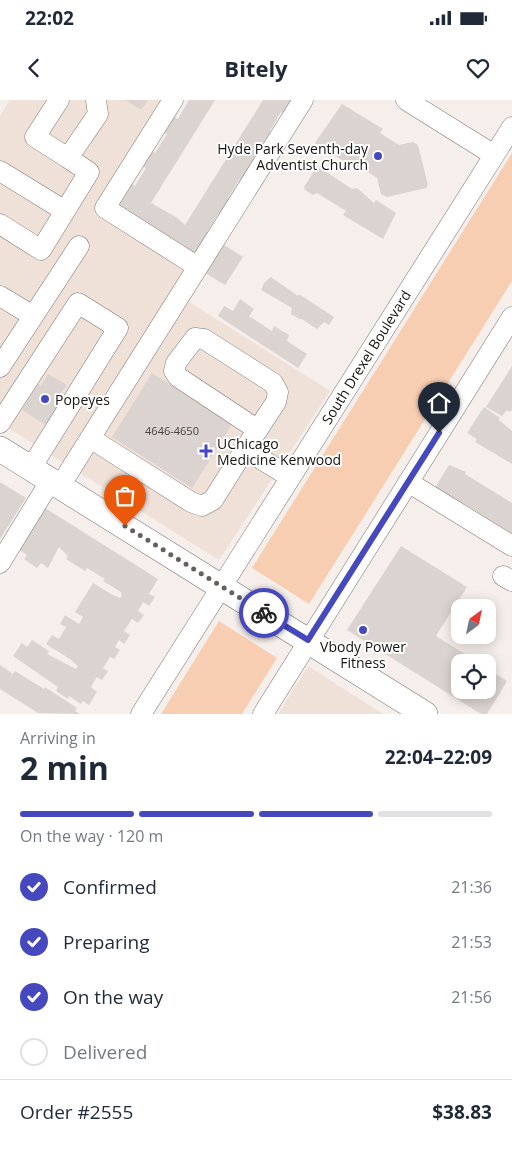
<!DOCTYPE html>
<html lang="en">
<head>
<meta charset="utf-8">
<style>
  body { margin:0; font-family:"Open Sans",sans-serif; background:#f6f6f7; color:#1f2937; height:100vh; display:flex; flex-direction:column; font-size:19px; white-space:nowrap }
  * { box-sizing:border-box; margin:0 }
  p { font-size:16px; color:#747a83 }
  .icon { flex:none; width:28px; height:28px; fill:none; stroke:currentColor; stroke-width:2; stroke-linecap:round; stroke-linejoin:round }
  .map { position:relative; height:614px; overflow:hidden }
  .sheet { display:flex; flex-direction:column; background:#fff; flex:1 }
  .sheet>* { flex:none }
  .needle { width:32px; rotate:33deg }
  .tools { position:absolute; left:451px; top:499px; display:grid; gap:10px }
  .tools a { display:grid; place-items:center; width:45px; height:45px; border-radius:10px; background:#fff; box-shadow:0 2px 12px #0003; font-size:25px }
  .pin { position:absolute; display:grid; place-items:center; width:42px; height:42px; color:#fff; margin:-51px -21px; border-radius:50% 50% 50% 0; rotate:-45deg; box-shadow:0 0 5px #0007 }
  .pin .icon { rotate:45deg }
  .courier { position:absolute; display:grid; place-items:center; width:50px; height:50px; margin:-25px; border:4px solid #4649be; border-radius:50%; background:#fff; color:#222; box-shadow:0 1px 6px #0007 }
  .summary em { font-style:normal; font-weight:700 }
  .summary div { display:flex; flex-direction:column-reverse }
  .summary { display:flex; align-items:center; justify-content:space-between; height:85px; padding:0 20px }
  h1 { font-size:32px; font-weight:700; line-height:38px }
  .bar { display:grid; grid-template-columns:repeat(4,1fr); gap:8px 5px; align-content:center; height:60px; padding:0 20px }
  .bar i { height:6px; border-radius:4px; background:#e0e1e3 }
  .bar .current { background:#4649be }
  .bar p { grid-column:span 4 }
  .line { display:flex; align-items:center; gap:12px; padding:0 20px; border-top:1px solid #e0e1e3 }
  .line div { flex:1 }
  ol { padding:0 20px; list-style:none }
  li { display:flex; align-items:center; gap:15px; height:55px }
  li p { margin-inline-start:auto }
  li .icon { padding:5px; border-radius:50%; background:#4649be; color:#fff; stroke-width:4 }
  li:last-child { color:#747a83 }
  li i { width:28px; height:28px; border:2px solid #e0e1e3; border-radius:50% }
  .status { display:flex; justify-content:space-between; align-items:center; height:35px; padding:0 25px; background:#fff; direction:ltr }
  .status svg { height:14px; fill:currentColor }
  header { display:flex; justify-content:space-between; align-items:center; height:65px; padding:0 20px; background:#fff; font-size:22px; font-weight:700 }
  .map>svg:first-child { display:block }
  .built { fill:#efe1d8 }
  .green { fill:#f8ceb3 }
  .building { fill:#dad3cf }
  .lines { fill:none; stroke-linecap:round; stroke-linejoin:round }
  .minor-casing { stroke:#7a7470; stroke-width:21 }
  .major-casing { stroke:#7a7470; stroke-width:26 }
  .minor { stroke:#fff; stroke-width:20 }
  .major { stroke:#fff; stroke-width:25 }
  .done { stroke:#64605e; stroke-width:5; stroke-dasharray:0 9 }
  .route { stroke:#4649be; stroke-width:6 }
  .poi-dot { fill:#4649be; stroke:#fff; stroke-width:2 }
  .labels { text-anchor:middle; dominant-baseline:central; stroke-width:4; stroke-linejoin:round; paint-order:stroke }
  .number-label { font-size:11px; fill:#474441 }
  .poi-label { font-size:14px; fill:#161412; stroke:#fff; text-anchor:start }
  .street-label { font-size:14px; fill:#161412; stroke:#fff }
</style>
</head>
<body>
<div class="status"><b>22:02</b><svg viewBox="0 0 49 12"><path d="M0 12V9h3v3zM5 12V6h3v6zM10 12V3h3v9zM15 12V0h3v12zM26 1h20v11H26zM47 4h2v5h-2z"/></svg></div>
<header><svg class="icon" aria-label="back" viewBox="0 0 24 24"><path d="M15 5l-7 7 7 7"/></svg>Bitely<svg class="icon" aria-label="heart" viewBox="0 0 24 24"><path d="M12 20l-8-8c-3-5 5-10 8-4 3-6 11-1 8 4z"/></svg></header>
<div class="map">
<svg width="512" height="614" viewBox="0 0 512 614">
  <rect width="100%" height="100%" fill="#f5eeea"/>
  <path class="built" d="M 10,0 L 173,0 L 105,108 L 198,167 L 180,196 L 330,291 L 219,460 L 0,323 L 0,16 Z
    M 308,566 L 383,614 L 278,614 Z"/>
  <path class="green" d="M 512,53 L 512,181 L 309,504 L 252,468 Z
    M 219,521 L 277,558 L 242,614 L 161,614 Z"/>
  <path class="building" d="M 125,0 L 148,0 L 141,10 Z
    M 189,0 L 215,0 L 151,103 L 176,117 L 185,125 L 263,0 L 295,0 L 286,15 L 281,12 L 270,31 L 274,33 L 263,50 L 260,47 L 250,64 L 253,66 L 243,82 L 239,80 L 228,98 L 232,100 L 222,116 L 218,114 L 207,132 L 211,134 L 197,156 L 116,105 L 130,83 L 135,86 L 146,68 L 141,65 L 151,49 L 155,53 L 167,34 L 163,32 L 173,16 L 178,19 Z
    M 342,4 L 383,29 L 380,33 L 399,45 L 413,42 L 418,45 L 428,85 L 426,88 L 387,97 L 381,94 L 377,78 L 359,66 L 356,69 L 315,43 Z
    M 317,66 L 352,89 L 357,88 L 374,103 L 376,100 L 396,113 L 383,139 L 343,115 L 346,111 L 317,93 L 313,95 L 305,90 L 304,87 Z
    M 223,144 L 243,157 L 225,185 L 205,173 Z
    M 271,177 L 298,196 L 299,194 L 334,217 L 329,225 L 324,222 L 317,229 L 302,219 L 299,219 L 291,214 L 292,208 L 261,190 L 264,183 Z
    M 240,199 L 254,209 L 249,216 L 272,231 L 274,226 L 289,235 L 287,241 L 307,254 L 298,268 L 218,216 L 224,206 L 233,211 Z
    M 512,266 L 512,310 L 509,312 L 507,310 L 502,316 L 486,307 Z
    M 152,273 L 232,324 L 192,388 L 112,337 Z
    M 48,274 L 67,285 L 58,298 L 63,301 L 47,326 L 22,310 L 38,284 L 41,286 Z
    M 484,307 L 500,318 L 499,320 L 512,331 L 512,364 L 475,342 L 477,339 L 467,333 Z
    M 449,365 L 466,372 L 465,374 L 512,403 L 512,434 L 463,403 L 433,391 Z
    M 0,382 L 26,398 L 0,439 Z
    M 45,408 L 158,479 L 149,494 L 155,497 L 149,506 L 143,502 L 138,511 L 144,515 L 138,523 L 132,519 L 124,531 L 130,535 L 124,544 L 119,540 L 115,547 L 120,550 L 114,559 L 110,557 L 103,568 L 108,571 L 102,580 L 97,577 L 91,587 L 97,592 L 89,605 L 83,601 L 81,604 L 69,596 L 68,599 L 56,591 L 58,587 L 13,556 L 22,543 L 27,547 L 32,540 L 49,551 L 47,554 L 76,569 L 78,566 L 70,559 L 46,544 L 52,535 L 59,539 L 66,527 L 60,524 L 65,515 L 79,524 L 83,517 L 75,512 L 93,483 L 111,494 L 120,498 L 122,496 L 121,492 L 103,481 L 105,479 L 87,468 L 85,471 L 66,459 L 68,456 L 59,447 L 48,468 L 41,463 L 37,468 L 24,459 L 27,455 L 19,450 Z
    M 401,446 L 467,487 L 436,536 L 478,562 L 460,562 L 460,590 L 488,590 L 488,569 L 507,581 L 487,614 L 481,614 L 347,530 Z
    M 0,565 L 13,574 L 15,571 L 44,589 L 45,587 L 77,608 L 75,611 L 80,614 L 38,613 L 0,589 Z"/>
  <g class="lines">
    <g class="minor-casing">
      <path id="minor" d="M 59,0 L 35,37 L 68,58 L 98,14 L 96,0
        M 173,0 L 105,108 L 198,167
        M 406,0 L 494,55
        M 0,71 L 65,111
        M 0,124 L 41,150 L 89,72 L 68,58
        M 0,196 L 33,216
        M 0,267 L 79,146
        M 0,323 L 78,203 L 118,228 L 31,368
        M 258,330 L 178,277 L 174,271 L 176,263 L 195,238 L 204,239 L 273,283 L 278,292 L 276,302 L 245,349 L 290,377
        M 90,338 L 191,402 L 202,406 L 213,400 L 245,349
        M 408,382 L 512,446
        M 60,386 L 303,0
        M 0,463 L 51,380
        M 503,476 L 512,481
        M 141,614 L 512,27
        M 263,614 L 512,217"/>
    </g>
    <g class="major-casing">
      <path id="major" d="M 0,349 L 425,614"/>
    </g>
    <use href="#minor" class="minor"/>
    <use href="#major" class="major"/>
  </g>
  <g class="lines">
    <path class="done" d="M 125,426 L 264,513"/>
    <path class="route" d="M 264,513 L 308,540 L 439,333"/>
  </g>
  <g class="poi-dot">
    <circle cx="378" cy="56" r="5"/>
    <circle cx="45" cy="299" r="5"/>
    <path d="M203.5 343.5h5v5h5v5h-5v5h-5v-5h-5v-5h5z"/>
    <circle cx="363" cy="530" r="5"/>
  </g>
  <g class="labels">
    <g class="number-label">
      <text x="172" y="330">4646-4650</text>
    </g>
    <g class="poi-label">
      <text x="368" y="48" text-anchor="end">Hyde Park Seventh-day<tspan x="368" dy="16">Adventist Church</tspan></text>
      <text x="55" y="299">Popeyes</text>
      <text x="217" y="343">UChicago<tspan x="217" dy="16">Medicine Kenwood</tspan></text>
      <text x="363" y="546" text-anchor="middle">Vbody Power<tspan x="363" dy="16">Fitness</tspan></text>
    </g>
    <g class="street-label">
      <text transform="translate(366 257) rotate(-58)">South Drexel Boulevard</text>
    </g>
  </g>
</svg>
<div class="tools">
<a><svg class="needle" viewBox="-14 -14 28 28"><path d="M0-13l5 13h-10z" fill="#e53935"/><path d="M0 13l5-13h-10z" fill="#747a83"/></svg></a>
<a><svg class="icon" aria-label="locate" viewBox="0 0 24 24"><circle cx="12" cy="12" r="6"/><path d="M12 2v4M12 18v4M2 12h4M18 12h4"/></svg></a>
</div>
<div class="pin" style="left:125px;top:426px;background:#ea580c"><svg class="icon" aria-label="bag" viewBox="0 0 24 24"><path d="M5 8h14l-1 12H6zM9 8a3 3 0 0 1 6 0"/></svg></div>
<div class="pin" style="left:439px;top:333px;background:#1f2937"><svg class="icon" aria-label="home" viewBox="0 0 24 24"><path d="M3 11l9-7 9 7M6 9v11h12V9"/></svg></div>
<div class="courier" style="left:264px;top:513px"><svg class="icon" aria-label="bike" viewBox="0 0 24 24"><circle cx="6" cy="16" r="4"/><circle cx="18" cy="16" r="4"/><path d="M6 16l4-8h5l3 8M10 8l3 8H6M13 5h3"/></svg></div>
</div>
<section class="sheet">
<div class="summary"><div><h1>2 min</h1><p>Arriving in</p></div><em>22:04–22:09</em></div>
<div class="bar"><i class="current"></i><i class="current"></i><i class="current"></i><i></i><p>On the way · 120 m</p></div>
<ol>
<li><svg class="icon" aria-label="check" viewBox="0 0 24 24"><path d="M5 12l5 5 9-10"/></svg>Confirmed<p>21:36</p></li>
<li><svg class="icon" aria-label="check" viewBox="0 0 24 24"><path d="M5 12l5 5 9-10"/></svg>Preparing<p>21:53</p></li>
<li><svg class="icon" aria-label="check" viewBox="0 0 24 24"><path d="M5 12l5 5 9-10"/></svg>On the way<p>21:56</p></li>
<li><i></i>Delivered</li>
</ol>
<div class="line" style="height:65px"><div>Order #2555</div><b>$38.83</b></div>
</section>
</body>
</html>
